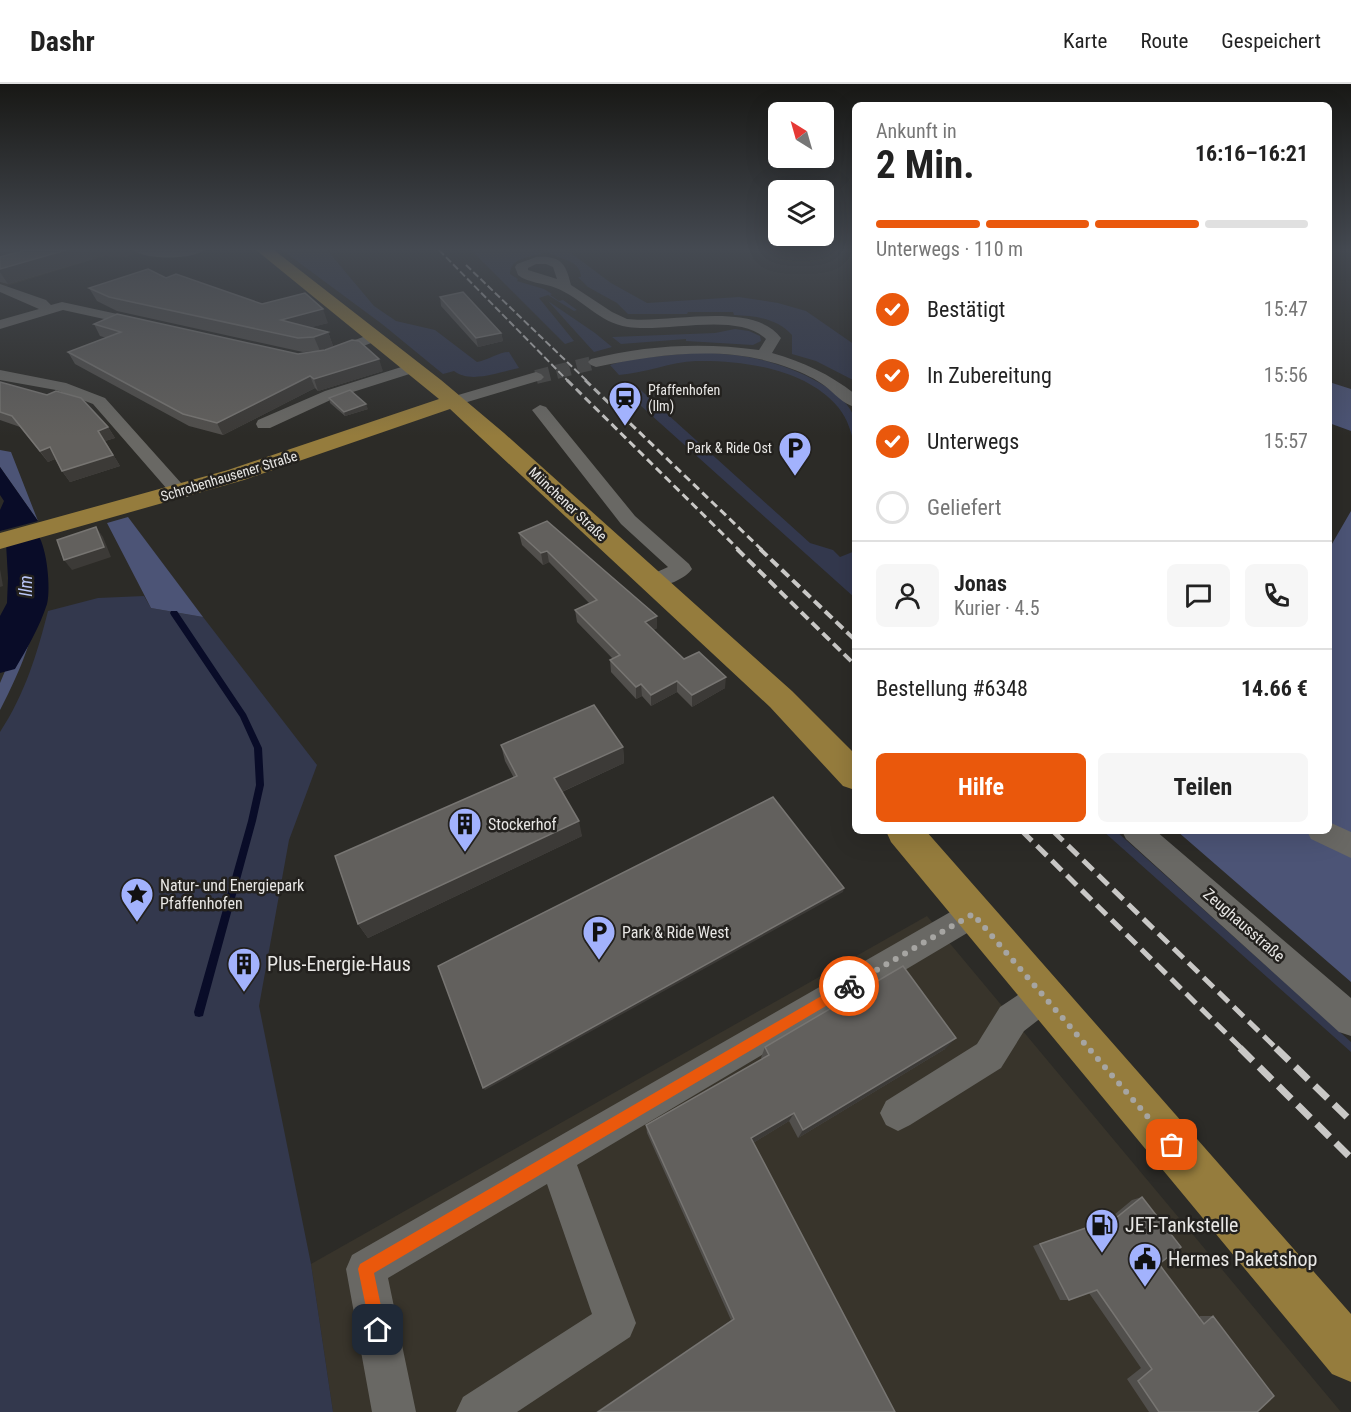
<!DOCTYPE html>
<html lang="de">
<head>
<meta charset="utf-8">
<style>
  body { margin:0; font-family:"Roboto Condensed",sans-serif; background:#f6f6f6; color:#222; height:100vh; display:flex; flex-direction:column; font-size:22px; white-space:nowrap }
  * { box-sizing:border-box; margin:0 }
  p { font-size:20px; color:#767676 }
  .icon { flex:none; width:33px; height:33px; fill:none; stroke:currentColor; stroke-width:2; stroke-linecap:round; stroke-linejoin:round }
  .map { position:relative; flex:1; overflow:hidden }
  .drawer { position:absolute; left:852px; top:18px; width:480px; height:732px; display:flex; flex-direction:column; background:#fff; border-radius:9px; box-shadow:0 6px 24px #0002 }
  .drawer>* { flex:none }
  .needle { width:39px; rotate:323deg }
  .tools { position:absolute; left:768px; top:18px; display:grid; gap:12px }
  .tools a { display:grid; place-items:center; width:66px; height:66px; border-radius:9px; background:#fff; box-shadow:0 6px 24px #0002; font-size:30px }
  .pin { position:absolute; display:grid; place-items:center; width:51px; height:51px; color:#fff; margin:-26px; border-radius:12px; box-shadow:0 3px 9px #0006 }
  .courier { position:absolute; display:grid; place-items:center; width:60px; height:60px; margin:-30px; border:4px solid #ea580c; border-radius:50%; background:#fff; color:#222; box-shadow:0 2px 8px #0007 }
  .overview em { font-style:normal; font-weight:700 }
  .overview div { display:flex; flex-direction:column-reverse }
  .overview { display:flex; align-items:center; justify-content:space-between; height:102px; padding:0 24px }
  h1 { font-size:39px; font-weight:700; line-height:45px }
  .bar { display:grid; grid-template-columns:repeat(4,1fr); gap:9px 6px; align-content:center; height:72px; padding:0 24px }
  .bar i { height:8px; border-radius:4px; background:#e0e0e0 }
  .bar .on { background:#ea580c }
  .bar p { grid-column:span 4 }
  .line { display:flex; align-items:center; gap:15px; padding:0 24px; border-top:2px solid #e0e0e0 }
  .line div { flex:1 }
  .round { display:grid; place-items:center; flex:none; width:63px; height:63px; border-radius:9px; background:#f6f6f6 }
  ol { padding:0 24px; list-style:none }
  li { display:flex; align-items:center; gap:18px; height:66px }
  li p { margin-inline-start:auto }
  li .icon { padding:6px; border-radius:50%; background:#ea580c; color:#fff; stroke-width:4 }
  li:last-child { color:#767676 }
  li i { width:33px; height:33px; border:3px solid #e0e0e0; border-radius:50% }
  .primary-button { display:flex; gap:12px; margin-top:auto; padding:12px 24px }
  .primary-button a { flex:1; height:69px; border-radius:9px; background:#ea580c; color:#fff; font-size:24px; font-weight:700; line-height:69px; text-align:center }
  .primary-button a+a { background:#f6f6f6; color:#222 }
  header { display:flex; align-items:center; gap:36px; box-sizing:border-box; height:84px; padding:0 30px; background:#fff; border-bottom:2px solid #e0e0e0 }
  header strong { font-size:28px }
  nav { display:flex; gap:33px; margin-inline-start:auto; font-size:21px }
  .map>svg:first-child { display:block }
  .built { fill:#38342b }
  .green { fill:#33384d }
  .forest { fill:#4c5476 }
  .water { fill:#090c28 }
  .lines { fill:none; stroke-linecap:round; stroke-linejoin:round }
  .stream { fill:#090c28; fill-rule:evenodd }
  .river { fill:#090c28; fill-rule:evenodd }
  .minor-tunnel { stroke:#484744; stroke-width:14; stroke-dasharray:14 7; stroke-linecap:butt }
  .minor { fill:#696864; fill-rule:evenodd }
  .major { fill:#957c3d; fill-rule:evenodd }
  .rail-far4 { stroke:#c9c8c6; stroke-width:2; stroke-dasharray:7 3; stroke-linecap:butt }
  .rail-far3 { stroke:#c9c8c6; stroke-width:3; stroke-dasharray:8 4.5; stroke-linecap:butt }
  .rail-far2 { stroke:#c9c8c6; stroke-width:4; stroke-dasharray:10 5; stroke-linecap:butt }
  .rail-far1 { stroke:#c9c8c6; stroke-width:5; stroke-dasharray:14 7; stroke-linecap:butt }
  .rail { stroke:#c9c8c6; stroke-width:7; stroke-dasharray:18 9; stroke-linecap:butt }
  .wall { fill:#514f4c }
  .shaded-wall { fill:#3c3a37 }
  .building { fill:#62605d; stroke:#777572; stroke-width:1.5 }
  .route { fill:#ea580c }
  .done { stroke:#a6a5a2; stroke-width:6; stroke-dasharray:0 10.8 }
  .labels { text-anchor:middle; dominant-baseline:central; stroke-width:5; stroke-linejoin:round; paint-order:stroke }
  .far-poi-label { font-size:14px; fill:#e8e7e5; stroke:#23211e; text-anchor:start }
  .far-street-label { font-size:14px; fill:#e8e7e5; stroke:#23211e }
  .poi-label { font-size:16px; fill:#e8e7e5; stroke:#23211e; text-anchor:start }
  .street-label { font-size:16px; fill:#e8e7e5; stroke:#23211e }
  .water-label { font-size:18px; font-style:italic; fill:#bbc7f8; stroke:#23211e }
  .near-poi-label { font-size:20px; fill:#e8e7e5; stroke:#23211e; text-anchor:start }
</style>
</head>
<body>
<header>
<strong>Dashr</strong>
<nav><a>Karte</a><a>Route</a><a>Gespeichert</a></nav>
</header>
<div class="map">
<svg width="1351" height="1328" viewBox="0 0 1351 1328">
  <rect width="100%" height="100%" fill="#2c2b27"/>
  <path class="built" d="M 0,166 L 151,166 L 125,173 L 105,172 L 4,203 L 0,201 Z
    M 927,832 L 1341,1328 L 333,1328 L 311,1180 Z"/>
  <path class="green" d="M 282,166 L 327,166 L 374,222 L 396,237 L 435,246 L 477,278 C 489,276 498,268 509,268 L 519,284 C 499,288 471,300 454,287 L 443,290 L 382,240 Z
    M 471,166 L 538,166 L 541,170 C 529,173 510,174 510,190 L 518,195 L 517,197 L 544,205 L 552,210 L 550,211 L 559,217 L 563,216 L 577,226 L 574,227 L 548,211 L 539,214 L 574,257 L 565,260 Z
    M 546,166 L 567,166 L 611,199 L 647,219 L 739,213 L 778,219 L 806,227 L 855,261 L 855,297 L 816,277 L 792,270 L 792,251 C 777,234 755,232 734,231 L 733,228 L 688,228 L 687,230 L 628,230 L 617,219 L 588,203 L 578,193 L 581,193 C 580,174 558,177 546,166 Z
    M 548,217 L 595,249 L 612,263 L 594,268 Z
    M 735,245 L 749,247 L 760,252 L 761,257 L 753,261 L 686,257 L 686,255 L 621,260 L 612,253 L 715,249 Z
    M 703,268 C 718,270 733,270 748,273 C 779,278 849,303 855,337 C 857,346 855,356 855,365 C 852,350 848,335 838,323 C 806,285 743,276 696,277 C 670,278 646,289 619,291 L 610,281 L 630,275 Z
    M 634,300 L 810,459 L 833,466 L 840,473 L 855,467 L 855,514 L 621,304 Z
    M 144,512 L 151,524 L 203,533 L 317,681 L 289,756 L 259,922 L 311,1180 L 333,1328 L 0,1328 L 0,648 C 25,610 37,570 48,527 L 98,514 Z
    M 1103,747 L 1116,747 L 1351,958 L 1351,968 Z"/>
  <path class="forest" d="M 1329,298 L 1351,305 L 1351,347 L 1329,339 Z
    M 0,366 L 11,368 L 38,437 L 0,383 Z
    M 1351,427 L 1351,898 L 1177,747 L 1329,747 L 1329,465 Z
    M 128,433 L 203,533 L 151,524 L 107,439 Z
    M 41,473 C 46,526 24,580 0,626 L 0,599 L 31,526 L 33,480 Z"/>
  <path class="water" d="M 0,383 L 38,437 L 0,447 L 0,426 L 4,417 L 0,411 Z"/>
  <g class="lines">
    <path class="stream" d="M 171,527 L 177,527 L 246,630 L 262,664 L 264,701 L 256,737 L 204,928 L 203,932 L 199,933 L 195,932 L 194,928 L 248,737 L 256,701 L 254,664 L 240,633 L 171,531 L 170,529 Z"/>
    <path class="river" d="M 25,447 L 38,451 C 47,464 51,505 47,520 C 40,542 27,565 15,585 L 0,589 L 0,532 L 7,519 L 8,494 L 6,459 L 12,451 Z"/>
    <path class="minor-tunnel" d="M 536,293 L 596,278"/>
    <path class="minor" d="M 133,166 L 204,166 C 192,176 145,176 133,166 Z
      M 536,173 C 560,171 566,179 571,201 L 612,228 L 627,235 C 669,240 753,216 781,254 L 772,269 C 804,278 829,290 855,310 L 855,323 C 843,320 834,309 825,302 C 816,295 803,289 792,285 C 730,260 660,270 596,283 L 591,281 L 588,278 L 591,275 C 646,261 703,258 759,266 L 766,255 C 737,227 666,249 628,243 C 599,239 582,214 556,204 C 544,199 528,199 518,191 L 515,183 L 517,180 ZM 536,180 L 546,180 L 553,183 L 557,195 L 528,186 L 528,184 Z
      M 0,200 L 46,216 L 51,221 L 62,218 L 145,236 L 152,240 L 145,244 L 63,226 L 0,245 L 0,236 L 39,225 L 0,208 Z
      M 374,249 L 381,253 L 379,256 L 332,274 L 327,275 L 320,271 L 322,268 Z
      M 414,279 L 422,284 L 419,287 L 337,313 L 270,344 L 258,344 L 256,340 L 258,336 L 325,307 Z
      M 0,286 L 66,299 L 105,314 L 190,409 L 188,413 L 174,413 L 93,320 L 56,306 L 0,296 Z
      M 536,288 L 541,290 L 544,293 L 541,296 L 454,322 L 446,317 L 448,314 Z
      M 540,321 L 546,323 L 635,432 L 689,480 L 692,485 C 685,496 658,506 646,503 L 642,498 L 646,493 L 668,483 L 621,440 L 532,326 Z
      M 1329,738 L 1351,748 L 1351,774 L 1311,755 L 1307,747 L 1329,747 Z
      M 1122,747 L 1156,747 L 1351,914 L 1351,952 L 1339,948 L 1126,755 Z
      M 973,815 L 984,819 L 988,829 L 984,839 L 577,1081 L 636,1239 L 630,1253 L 517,1328 L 456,1328 L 463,1313 L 592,1230 L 547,1100 L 388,1194 L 416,1328 L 372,1328 L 346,1185 L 352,1171 Z
      M 1044,896 L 1055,901 L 1060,912 L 1055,923 L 1024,947 L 1001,984 L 910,1041 L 898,1047 L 886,1041 L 880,1029 L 886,1017 L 977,960 L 1000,923 L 1033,901 Z"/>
    <path class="major" d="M 256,166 L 274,166 L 441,296 L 504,349 L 792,607 L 855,670 L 855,706 L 843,702 L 770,623 L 450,325 L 244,396 L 0,465 L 0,449 L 228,386 L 439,315 Z
      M 886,747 L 926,747 L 1351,1230 L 1351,1298 L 1332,1290 L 891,758 Z"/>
    <path class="rail-far4" d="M 439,166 L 568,297
      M 466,181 L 587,297"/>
    <path class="rail-far3" d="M 567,296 L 739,466
      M 585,296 L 762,466"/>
    <path class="rail-far2" d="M 737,465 L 855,581
      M 760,465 L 855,556"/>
    <path class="rail-far1" d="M 1022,747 L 1242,965
      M 1053,747 L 1277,965"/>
    <path class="rail" d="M 1240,964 L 1351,1074
      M 1276,964 L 1351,1037"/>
  </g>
  <path class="wall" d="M 0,166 L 93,175 L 8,200 L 0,198 Z
    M 166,194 L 328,239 L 311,243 L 328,248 L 333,262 L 320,267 L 303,268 L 117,227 L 97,217 L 89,204 Z
    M 440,213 L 501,249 L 503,257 L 478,263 L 441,222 Z
    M 94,240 L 298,270 L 383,287 L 318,307 L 315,304 L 223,351 L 189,342 L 75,280 L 68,268 L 107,254 L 100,252 Z
    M 0,298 L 108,343 L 115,354 L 105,357 L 120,382 L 70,398 L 62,387 L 55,375 L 48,378 L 20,343 L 0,336 Z
    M 329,314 L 368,325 L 345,332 L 330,319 Z
    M 547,437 L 657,544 L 653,546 L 684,575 L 725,604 L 692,623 L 677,608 L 651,622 L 642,612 L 636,615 L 611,588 L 610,576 L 613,575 L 577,538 L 575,526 L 589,519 L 549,478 L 543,481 L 522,461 L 519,449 Z
    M 501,661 L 623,663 L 624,679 L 562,708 L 582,752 L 368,854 L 358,840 L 514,694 L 505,677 Z
    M 765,963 L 945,965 L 798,1054 L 789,1037 L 753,1059 L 895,1328 L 596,1328 L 731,1236 L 647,1049 L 646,1041 L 762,975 L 761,974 Z
    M 1142,1113 L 1159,1180 L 1199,1234 L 1200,1232 L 1213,1232 L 1257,1328 L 1149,1328 L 1127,1295 L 1141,1284 L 1089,1209 L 1069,1216 L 1060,1216 L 1033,1162 L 1108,1136 L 1132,1116 Z"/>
  <path class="shaded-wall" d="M 0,166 L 42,166 L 0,178 Z
    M 66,166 L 88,166 L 93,175 L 8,200 L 0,188 L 0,185 Z
    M 323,225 L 328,239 L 287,250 L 281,236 Z
    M 328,248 L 333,262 L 320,267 L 314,253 Z
    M 501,249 L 503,257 L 478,263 L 476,254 Z
    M 379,275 L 383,287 L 318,307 L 314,295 Z
    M 310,292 L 315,304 L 223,351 L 217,339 Z
    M 366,320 L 368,325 L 345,332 L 344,328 Z
    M 108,343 L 115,354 L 105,357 L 120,382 L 70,398 L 62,387 L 98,347 Z
    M 50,363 L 57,374 L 48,378 L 40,367 Z
    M 96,443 L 103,453 L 111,473 L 72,486 L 64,476 Z
    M 547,467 L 549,478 L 543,481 L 541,469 Z
    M 0,485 L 3,502 L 0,503 Z
    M 657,532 L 657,544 L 646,550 L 645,538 Z
    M 726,593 L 725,604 L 692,623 L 692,611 Z
    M 677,597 L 677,608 L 651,622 L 651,611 Z
    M 641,600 L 642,612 L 636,615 L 636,603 Z
    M 623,663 L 624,679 L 557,710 L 554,694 Z
    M 579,737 L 582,752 L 368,854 L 358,840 Z
    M 844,804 L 843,808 L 485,1006 L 483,1004 Z
    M 956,954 L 945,965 L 798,1054 L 803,1046 Z
    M 794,1029 L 789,1037 L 748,1062 L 751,1054 Z"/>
  <path class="building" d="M 26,166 L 66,166 L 0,185 L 0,173 Z
    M 148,185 L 166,194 L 176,190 L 262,220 L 305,209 L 323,225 L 281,236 L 328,248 L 314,253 L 298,254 L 109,213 L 89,204 Z
    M 463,208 L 501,249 L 476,254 L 440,213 Z
    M 117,230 L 298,270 L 325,266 L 352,256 L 359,257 L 379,275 L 314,295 L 310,292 L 217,339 L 183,330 L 68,268 L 121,248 L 94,240 Z
    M 0,298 L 47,311 L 56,307 L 81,314 L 108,343 L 98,347 L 113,371 L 62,387 L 50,363 L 40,367 L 12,332 L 0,328 Z
    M 350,306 L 366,320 L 344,328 L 329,314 Z
    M 547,437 L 657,532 L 645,538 L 684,575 L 699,568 L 726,593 L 692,611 L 677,597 L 651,611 L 641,600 L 636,603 L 610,576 L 620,571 L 575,526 L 597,516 L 547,467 L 541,469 L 519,449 Z
    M 96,443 L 104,463 L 64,476 L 57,456 Z
    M 594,621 L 623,663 L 554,694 L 579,737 L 358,840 L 335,772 L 517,692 L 501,661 Z
    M 773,713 L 844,804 L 483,1004 L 438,882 Z
    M 903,882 L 956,954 L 803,1046 L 794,1029 L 751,1054 L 895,1328 L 598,1328 L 734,1235 L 646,1041 L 769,971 L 765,963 Z
    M 1142,1113 L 1181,1163 L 1159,1180 L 1204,1240 L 1213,1232 L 1274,1312 L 1257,1328 L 1159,1328 L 1138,1297 L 1152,1285 L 1097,1206 L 1069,1216 L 1040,1160 L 1117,1133 Z"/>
  <linearGradient id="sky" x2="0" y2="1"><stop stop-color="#181815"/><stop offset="0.47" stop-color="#454a52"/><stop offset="1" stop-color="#454a52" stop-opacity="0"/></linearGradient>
  <rect width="1351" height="352" fill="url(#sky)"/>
  <path class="route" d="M 849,896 L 855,902 L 853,906 L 374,1189 L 386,1246 L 383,1252 L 378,1254 L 372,1252 L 358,1185 L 360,1180 Z"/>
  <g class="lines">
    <path class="done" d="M 849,902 L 973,830 L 1172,1061"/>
  </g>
  <defs>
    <g id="station-pin" transform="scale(1.725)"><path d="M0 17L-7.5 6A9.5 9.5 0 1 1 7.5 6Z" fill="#a2b2fd" stroke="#23211e"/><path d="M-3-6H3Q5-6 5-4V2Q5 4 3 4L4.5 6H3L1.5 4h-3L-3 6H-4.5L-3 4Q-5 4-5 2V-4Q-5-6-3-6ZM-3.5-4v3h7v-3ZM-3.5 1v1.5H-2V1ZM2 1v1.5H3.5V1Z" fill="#111"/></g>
    <g id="parking-pin" transform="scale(1.725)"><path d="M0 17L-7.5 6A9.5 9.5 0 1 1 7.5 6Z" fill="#a2b2fd" stroke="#23211e"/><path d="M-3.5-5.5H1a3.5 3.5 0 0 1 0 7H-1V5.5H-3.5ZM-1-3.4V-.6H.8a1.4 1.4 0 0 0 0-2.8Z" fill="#111"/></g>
    <g id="building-pin" transform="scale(1.725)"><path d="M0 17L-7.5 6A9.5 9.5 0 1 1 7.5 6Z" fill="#a2b2fd" stroke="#23211e"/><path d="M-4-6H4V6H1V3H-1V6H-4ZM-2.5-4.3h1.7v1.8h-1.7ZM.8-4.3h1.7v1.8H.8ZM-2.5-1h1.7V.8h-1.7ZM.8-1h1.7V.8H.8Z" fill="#111"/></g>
    <g id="sight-pin" transform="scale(1.725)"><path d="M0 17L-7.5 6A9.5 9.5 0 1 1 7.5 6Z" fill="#a2b2fd" stroke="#23211e"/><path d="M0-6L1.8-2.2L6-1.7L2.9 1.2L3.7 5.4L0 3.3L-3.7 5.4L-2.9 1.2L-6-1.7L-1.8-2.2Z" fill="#111"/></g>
    <g id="fuel-pin" transform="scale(1.725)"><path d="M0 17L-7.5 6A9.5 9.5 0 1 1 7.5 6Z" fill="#a2b2fd" stroke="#23211e"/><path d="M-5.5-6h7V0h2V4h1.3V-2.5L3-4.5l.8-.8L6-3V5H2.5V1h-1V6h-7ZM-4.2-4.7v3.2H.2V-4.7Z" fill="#111"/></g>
    <g id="civic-pin" transform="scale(1.725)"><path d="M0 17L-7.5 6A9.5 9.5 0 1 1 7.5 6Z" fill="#a2b2fd" stroke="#23211e"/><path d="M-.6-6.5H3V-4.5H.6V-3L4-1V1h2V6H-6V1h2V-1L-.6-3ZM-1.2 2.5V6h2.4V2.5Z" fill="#111"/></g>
  </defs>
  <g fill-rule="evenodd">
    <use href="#station-pin" x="625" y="314"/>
    <use href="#parking-pin" x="795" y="364"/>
    <use href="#building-pin" x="465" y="740"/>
    <use href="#sight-pin" x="137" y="810"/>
    <use href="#parking-pin" x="599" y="848"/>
    <use href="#building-pin" x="244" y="880"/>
    <use href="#fuel-pin" x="1102" y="1141"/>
    <use href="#civic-pin" x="1145" y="1175"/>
  </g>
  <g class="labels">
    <g class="far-poi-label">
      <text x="648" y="306">Pfaffenhofen<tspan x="648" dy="16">(Ilm)</tspan></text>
      <text x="772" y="364" text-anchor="end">Park &amp; Ride Ost</text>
    </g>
    <g class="far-street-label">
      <text transform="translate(229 392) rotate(-17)">Schrobenhausener Straße</text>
      <text transform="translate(568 420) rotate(43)">Münchener Straße</text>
    </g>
    <g class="poi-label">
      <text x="488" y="740">Stockerhof</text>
      <text x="160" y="801">Natur- und Energiepark<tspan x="160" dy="18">Pfaffenhofen</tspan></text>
      <text x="622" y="848">Park &amp; Ride West</text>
    </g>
    <g class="street-label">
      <text transform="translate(1244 841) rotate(41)">Zeughausstraße</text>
    </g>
    <g class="water-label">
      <text transform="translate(25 502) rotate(-90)">Ilm</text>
    </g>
    <g class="near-poi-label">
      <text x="267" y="880">Plus-Energie-Haus</text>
      <text x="1125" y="1141">JET-Tankstelle</text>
      <text x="1168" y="1175">Hermes Paketshop</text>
    </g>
  </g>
</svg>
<div class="tools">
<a><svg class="needle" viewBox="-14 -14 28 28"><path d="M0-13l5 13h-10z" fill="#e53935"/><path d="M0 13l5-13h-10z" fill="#767676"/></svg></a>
<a><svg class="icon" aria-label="layers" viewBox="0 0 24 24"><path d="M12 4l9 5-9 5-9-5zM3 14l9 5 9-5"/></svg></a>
</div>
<div class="pin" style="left:1172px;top:1061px;background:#ea580c"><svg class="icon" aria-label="bag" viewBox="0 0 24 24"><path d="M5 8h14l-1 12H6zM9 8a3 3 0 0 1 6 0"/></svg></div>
<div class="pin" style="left:378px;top:1246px;background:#1f2937"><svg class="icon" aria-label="home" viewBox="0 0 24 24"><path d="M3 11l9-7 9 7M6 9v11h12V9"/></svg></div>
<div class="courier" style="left:849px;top:902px"><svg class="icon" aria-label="bike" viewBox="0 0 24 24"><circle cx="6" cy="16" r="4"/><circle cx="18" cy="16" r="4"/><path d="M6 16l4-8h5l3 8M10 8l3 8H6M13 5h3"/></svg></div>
<section class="drawer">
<div class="overview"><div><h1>2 Min.</h1><p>Ankunft in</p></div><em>16:16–16:21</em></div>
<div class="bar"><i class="on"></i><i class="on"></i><i class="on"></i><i></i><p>Unterwegs · 110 m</p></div>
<ol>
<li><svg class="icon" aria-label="check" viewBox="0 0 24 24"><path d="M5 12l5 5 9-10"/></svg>Bestätigt<p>15:47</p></li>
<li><svg class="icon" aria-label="check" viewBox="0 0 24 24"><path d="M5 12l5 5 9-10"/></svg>In Zubereitung<p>15:56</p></li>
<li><svg class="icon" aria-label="check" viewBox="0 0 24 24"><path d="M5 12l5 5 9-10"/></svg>Unterwegs<p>15:57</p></li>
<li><i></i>Geliefert</li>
</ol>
<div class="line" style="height:108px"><a class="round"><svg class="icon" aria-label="person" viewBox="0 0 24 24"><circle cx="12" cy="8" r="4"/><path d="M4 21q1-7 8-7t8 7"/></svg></a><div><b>Jonas</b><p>Kurier · 4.5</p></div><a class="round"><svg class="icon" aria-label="chat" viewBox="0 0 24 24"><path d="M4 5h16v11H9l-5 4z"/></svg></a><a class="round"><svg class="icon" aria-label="phone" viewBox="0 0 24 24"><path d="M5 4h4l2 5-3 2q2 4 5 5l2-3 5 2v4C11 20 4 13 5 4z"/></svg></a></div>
<div class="line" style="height:78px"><div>Bestellung #6348</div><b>14.66 €</b></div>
<div class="primary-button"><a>Hilfe</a><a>Teilen</a></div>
</section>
</div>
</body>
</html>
